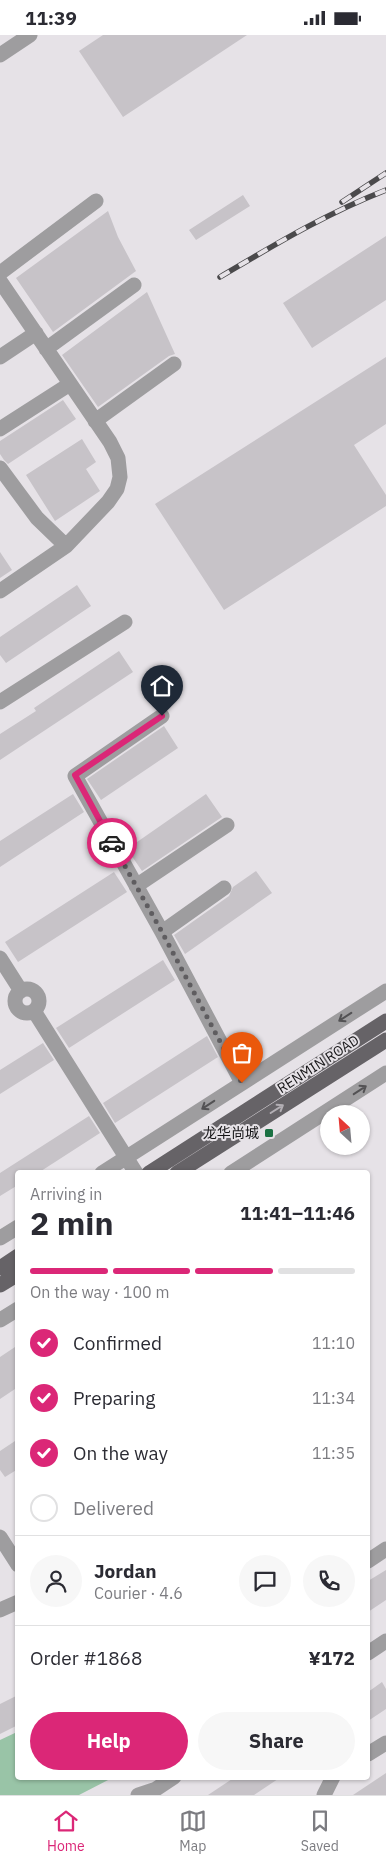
<!DOCTYPE html>
<html lang="en">
<head>
<meta charset="utf-8">
<style>
  body { margin:0; font-family:"IBM Plex Sans","Noto Sans SC",sans-serif; background:#f7f7f7; color:#2b2b33; height:100vh; display:flex; flex-direction:column; font-size:19px; white-space:nowrap }
  * { box-sizing:border-box; margin:0 }
  p { font-size:16px; color:#7c7c81 }
  .icon { flex:none; width:28px; height:28px; fill:none; stroke:currentColor; stroke-width:2; stroke-linecap:round; stroke-linejoin:round }
  .map { position:relative; flex:1; overflow:hidden }
  .details { position:absolute; left:15px; top:1135px; width:355px; height:610px; display:flex; flex-direction:column; background:#fff; border-radius:5px; box-shadow:0 1px 4px #0004 }
  .details>* { flex:none }
  .needle { width:32px; rotate:334deg }
  .controls { position:absolute; left:320px; top:1070px; display:grid; gap:10px }
  .controls a { display:grid; place-items:center; width:50px; height:50px; border-radius:50%; background:#fff; box-shadow:0 1px 4px #0004; font-size:25px }
  .pin { position:absolute; display:grid; place-items:center; width:42px; height:42px; color:#fff; margin:-51px -21px; border-radius:50% 50% 50% 0; rotate:-45deg; box-shadow:0 0 5px #0007 }
  .pin .icon { rotate:45deg }
  .courier { position:absolute; display:grid; place-items:center; width:50px; height:50px; margin:-25px; border:4px solid #db2777; border-radius:50%; background:#fff; color:#222; box-shadow:0 1px 6px #0007 }
  .headline em { font-style:normal; font-weight:700 }
  .headline div { display:flex; flex-direction:column-reverse }
  .headline { display:flex; align-items:center; justify-content:space-between; height:85px; padding:0 15px }
  h1 { font-size:32px; font-weight:700; line-height:38px }
  .bar { display:grid; grid-template-columns:repeat(4,1fr); gap:8px 5px; align-content:center; height:60px; padding:0 15px }
  .bar i { height:6px; border-radius:4px; background:#e1e1e2 }
  .bar .selected { background:#db2777 }
  .bar p { grid-column:span 4 }
  .line { display:flex; align-items:center; gap:12px; padding:0 15px; border-top:1px solid #e1e1e2 }
  .line div { flex:1 }
  .round { display:grid; place-items:center; flex:none; width:52px; height:52px; border-radius:26px; background:#f7f7f7 }
  ol { padding:0 15px; list-style:none }
  li { display:flex; align-items:center; gap:15px; height:55px }
  li p { margin-inline-start:auto }
  li .icon { padding:5px; border-radius:50%; background:#db2777; color:#fff; stroke-width:4 }
  li:last-child { color:#7c7c81 }
  li i { width:28px; height:28px; border:2px solid #e1e1e2; border-radius:50% }
  .action { display:flex; gap:10px; margin-top:auto; padding:10px 15px }
  .action a { flex:1; height:58px; border-radius:30px; background:#db2777; color:#fff; font-size:20px; font-weight:700; line-height:58px; text-align:center }
  .action a+a { background:#f7f7f7; color:#2b2b33 }
  .status { display:flex; justify-content:space-between; align-items:center; height:35px; padding:0 25px; background:#fff; direction:ltr }
  .status svg { height:14px; fill:currentColor }
  .tab-bar { display:flex; justify-content:space-around; align-items:center; height:70px; border-top:1px solid #e1e1e2; background:#fff; font-size:14px; color:#7c7c81 }
  .tab-bar a { display:grid; justify-items:center; gap:2px }
  .tab-bar .selected { color:#db2777 }
  .map>svg:first-child { display:block }
  .green { fill:#99c4a7 }
  .building { fill:#c7c3c8 }
  .lines { fill:none; stroke-linecap:round; stroke-linejoin:round }
  .minor { stroke:#9e9d9f; stroke-width:15 }
  .major { stroke:#666367; stroke-width:15 }
  .rail-casing { stroke:#4b4a4c; stroke-width:5.5 }
  .rail { stroke:#e6e2e7; stroke-width:4; stroke-dasharray:11; stroke-linecap:butt }
  .oneway { stroke:#535254 }
  .oneway2 { stroke:#b3afb4 }
  .done { stroke:#5f5d60; stroke-width:5; stroke-dasharray:0 9 }
  .route { stroke:#db2777; stroke-width:6 }
  .poi-dot { fill:#1b7143; stroke:#e6e2e7; stroke-width:2 }
  .labels { text-anchor:middle; dominant-baseline:central; stroke-width:4; stroke-linejoin:round; paint-order:stroke }
  .street-label { font-size:14px; fill:#161517; stroke:#e6e2e7 }
  .poi-label { font-size:14px; fill:#161517; stroke:#e6e2e7; text-anchor:end }
</style>
</head>
<body>
<div class="status"><b>11:39</b><svg viewBox="0 0 49 12"><path d="M0 12V9h3v3zM5 12V6h3v6zM10 12V3h3v9zM15 12V0h3v12zM26 1h20v11H26zM47 4h2v5h-2z"/></svg></div>
<div class="map">
<svg width="386" height="1760" viewBox="0 0 386 1760">
  <rect width="100%" height="100%" fill="#e6e2e7"/>
  <path class="green" d="M 17,1697 L 18,1742 L 112,1743 L 79,1760 L 0,1760 L 0,1705 Z"/>
  <path class="building" d="M 103,0 L 247,0 L 123,82 L 79,16 Z
    M 243,160 L 250,171 L 196,205 L 189,195 Z
    M 108,176 L 118,202 L 136,236 L 53,297 L 16,243 Z
    M 386,201 L 386,265 L 312,313 L 283,268 Z
    M 147,257 L 175,319 L 169,321 L 98,372 L 62,320 Z
    M 386,322 L 386,389 L 354,410 L 386,460 L 386,471 L 224,575 L 155,469 Z
    M 63,365 L 76,384 L 8,429 L 4,425 L 0,419 L 0,406 Z
    M 82,404 L 96,427 L 86,434 L 100,456 L 55,486 L 26,440 Z
    M 0,517 L 12,535 L 0,543 Z
    M 77,550 L 91,571 L 6,628 L 0,620 L 0,602 Z
    M 119,616 L 133,637 L 0,725 L 0,699 L 36,676 L 34,673 Z
    M 164,691 L 178,713 L 101,765 L 87,744 Z
    M 73,759 L 84,777 L 0,832 L 0,806 Z
    M 206,759 L 222,782 L 142,836 L 127,814 Z
    M 256,836 L 272,858 L 185,919 L 174,900 L 229,861 L 233,852 Z
    M 114,837 L 127,857 L 18,927 L 5,907 Z
    M 163,925 L 175,945 L 69,1013 L 56,993 Z
    M 207,1001 L 218,1022 L 115,1088 L 103,1068 Z
    M 43,1008 L 54,1025 L 0,1059 L 0,1035 Z
    M 89,1081 L 100,1098 L 38,1138 L 18,1138 L 18,1150 L 0,1161 L 0,1138 Z
    M 18,1310 L 18,1352 L 0,1364 L 0,1322 Z
    M 18,1404 L 18,1434 L 5,1442 L 0,1435 L 0,1416 Z
    M 386,1535 L 386,1565 L 368,1577 L 368,1546 Z
    M 382,1647 L 386,1654 L 386,1674 L 368,1686 L 368,1657 Z
    M 18,1660 L 18,1690 L 0,1699 L 0,1669 Z
    M 386,1738 L 386,1760 L 353,1760 Z
    M 235,1742 L 281,1742 L 254,1760 L 208,1760 Z"/>
  <g class="lines">
    <path class="minor" d="M 0,20 L 30,0
      M 0,238 L 96,166
      M 0,246 L 110,407 L 118,423 L 120,442 L 117,454 L 108,467 L 66,511 L 0,556
      M 46,314 L 134,250
      M 0,322 L 36,298
      M 95,386 L 174,329
      M 0,394 L 70,349
      M 0,433 L 37,483 L 66,511
      M 0,667 L 125,587
      M 162,681 L 75,741 L 162,897 L 242,1048
      M 136,851 L 227,790
      M 162,897 L 224,853
      M 0,923 L 21,956
      M15 966a12 12 0 1 1 24 0a12 12 0 1 1-24 0Z
      M 34,976 L 136,1138
      M 102,1138 L 386,956
      M 231,1138 L 386,1038
      M 0,1203 L 18,1192
      M 0,1285 L 18,1274
      M 0,1502 L 18,1530
      M 368,1526 L 386,1514
      M 0,1575 L 18,1567
      M 368,1618 L 386,1606
      M 368,1719 L 386,1708
      M 138,1760 L 156,1754 L 174,1742
      M 324,1760 L 333,1742"/>
    <path class="major" d="M 149,1138 L 386,986
      M 177,1138 L 386,1005
      M 0,1233 L 18,1221
      M 0,1250 L 18,1239"/>
    <g class="rail-casing">
      <path id="rail" d="M 342,167 L 386,138
        M 220,242 C 274,210 327,178 386,155"/>
    </g>
    <use href="#rail" class="rail"/>
  </g>
  <defs><path id="oneway-shaft" d="M-6 0H5M1.5-3L5.5 0L1.5 3" fill="none" stroke-width="1.6" stroke-linecap="round" stroke-linejoin="round" transform="scale(1.25)"/></defs>
  <g class="oneway">
    <use href="#oneway-shaft" transform="translate(345 982) rotate(147)"/>
    <use href="#oneway-shaft" transform="translate(360 1055) rotate(-33)"/>
    <use href="#oneway-shaft" transform="translate(208 1070) rotate(147)"/>
  </g>
  <use class="oneway2" href="#oneway-shaft" transform="translate(277 1074) rotate(-32)"/>
  <g class="lines">
    <path class="done" d="M 112,808 L 162,897 L 242,1048"/>
    <path class="route" d="M 112,808 L 75,740 L 162,681"/>
  </g>
  <rect class="poi-dot" x="264" y="1093" width="10" height="10" rx="2.5"/>
  <g class="labels">
    <g class="street-label">
      <text transform="translate(318 1029) rotate(-33)">RENMIN ROAD</text>
    </g>
    <g class="poi-label">
      <text x="259" y="1098">龙华尚城</text>
    </g>
  </g>
</svg>
<div class="controls">
<a><svg class="needle" viewBox="-14 -14 28 28"><path d="M0-13l5 13h-10z" fill="#e53935"/><path d="M0 13l5-13h-10z" fill="#7c7c81"/></svg></a>
</div>
<div class="pin" style="left:242px;top:1048px;background:#ea580c"><svg class="icon" aria-label="bag" viewBox="0 0 24 24"><path d="M5 8h14l-1 12H6zM9 8a3 3 0 0 1 6 0"/></svg></div>
<div class="pin" style="left:162px;top:681px;background:#1f2937"><svg class="icon" aria-label="home" viewBox="0 0 24 24"><path d="M3 11l9-7 9 7M6 9v11h12V9"/></svg></div>
<div class="courier" style="left:112px;top:808px"><svg class="icon" aria-label="car" viewBox="0 0 24 24"><path d="M5 17H2v-5l4-1 3-4h7l3 4 3 1v5h-3M9 17h6M6 11h13"/><circle cx="7" cy="17" r="2"/><circle cx="17" cy="17" r="2"/></svg></div>
<section class="details">
<div class="headline"><div><h1>2 min</h1><p>Arriving in</p></div><em>11:41–11:46</em></div>
<div class="bar"><i class="selected"></i><i class="selected"></i><i class="selected"></i><i></i><p>On the way · 100 m</p></div>
<ol>
<li><svg class="icon" aria-label="check" viewBox="0 0 24 24"><path d="M5 12l5 5 9-10"/></svg>Confirmed<p>11:10</p></li>
<li><svg class="icon" aria-label="check" viewBox="0 0 24 24"><path d="M5 12l5 5 9-10"/></svg>Preparing<p>11:34</p></li>
<li><svg class="icon" aria-label="check" viewBox="0 0 24 24"><path d="M5 12l5 5 9-10"/></svg>On the way<p>11:35</p></li>
<li><i></i>Delivered</li>
</ol>
<div class="line" style="height:90px"><a class="round"><svg class="icon" aria-label="person" viewBox="0 0 24 24"><circle cx="12" cy="8" r="4"/><path d="M4 21q1-7 8-7t8 7"/></svg></a><div><b>Jordan</b><p>Courier · 4.6</p></div><a class="round"><svg class="icon" aria-label="chat" viewBox="0 0 24 24"><path d="M4 5h16v11H9l-5 4z"/></svg></a><a class="round"><svg class="icon" aria-label="phone" viewBox="0 0 24 24"><path d="M5 4h4l2 5-3 2q2 4 5 5l2-3 5 2v4C11 20 4 13 5 4z"/></svg></a></div>
<div class="line" style="height:65px"><div>Order #1868</div><b>¥172</b></div>
<div class="action"><a>Help</a><a>Share</a></div>
</section>
</div>
<nav class="tab-bar">
<a class="selected"><svg class="icon" aria-label="home" viewBox="0 0 24 24"><path d="M3 11l9-7 9 7M6 9v11h12V9"/></svg>Home</a>
<a><svg class="icon" aria-label="map" viewBox="0 0 24 24"><path d="M3 6l6-2 6 2 6-2v14l-6 2-6-2-6 2zM9 4v14M15 6v14"/></svg>Map</a>
<a><svg class="icon" aria-label="saved" viewBox="0 0 24 24"><path d="M7 4h10v16l-5-4-5 4z"/></svg>Saved</a>
</nav>
</body>
</html>
